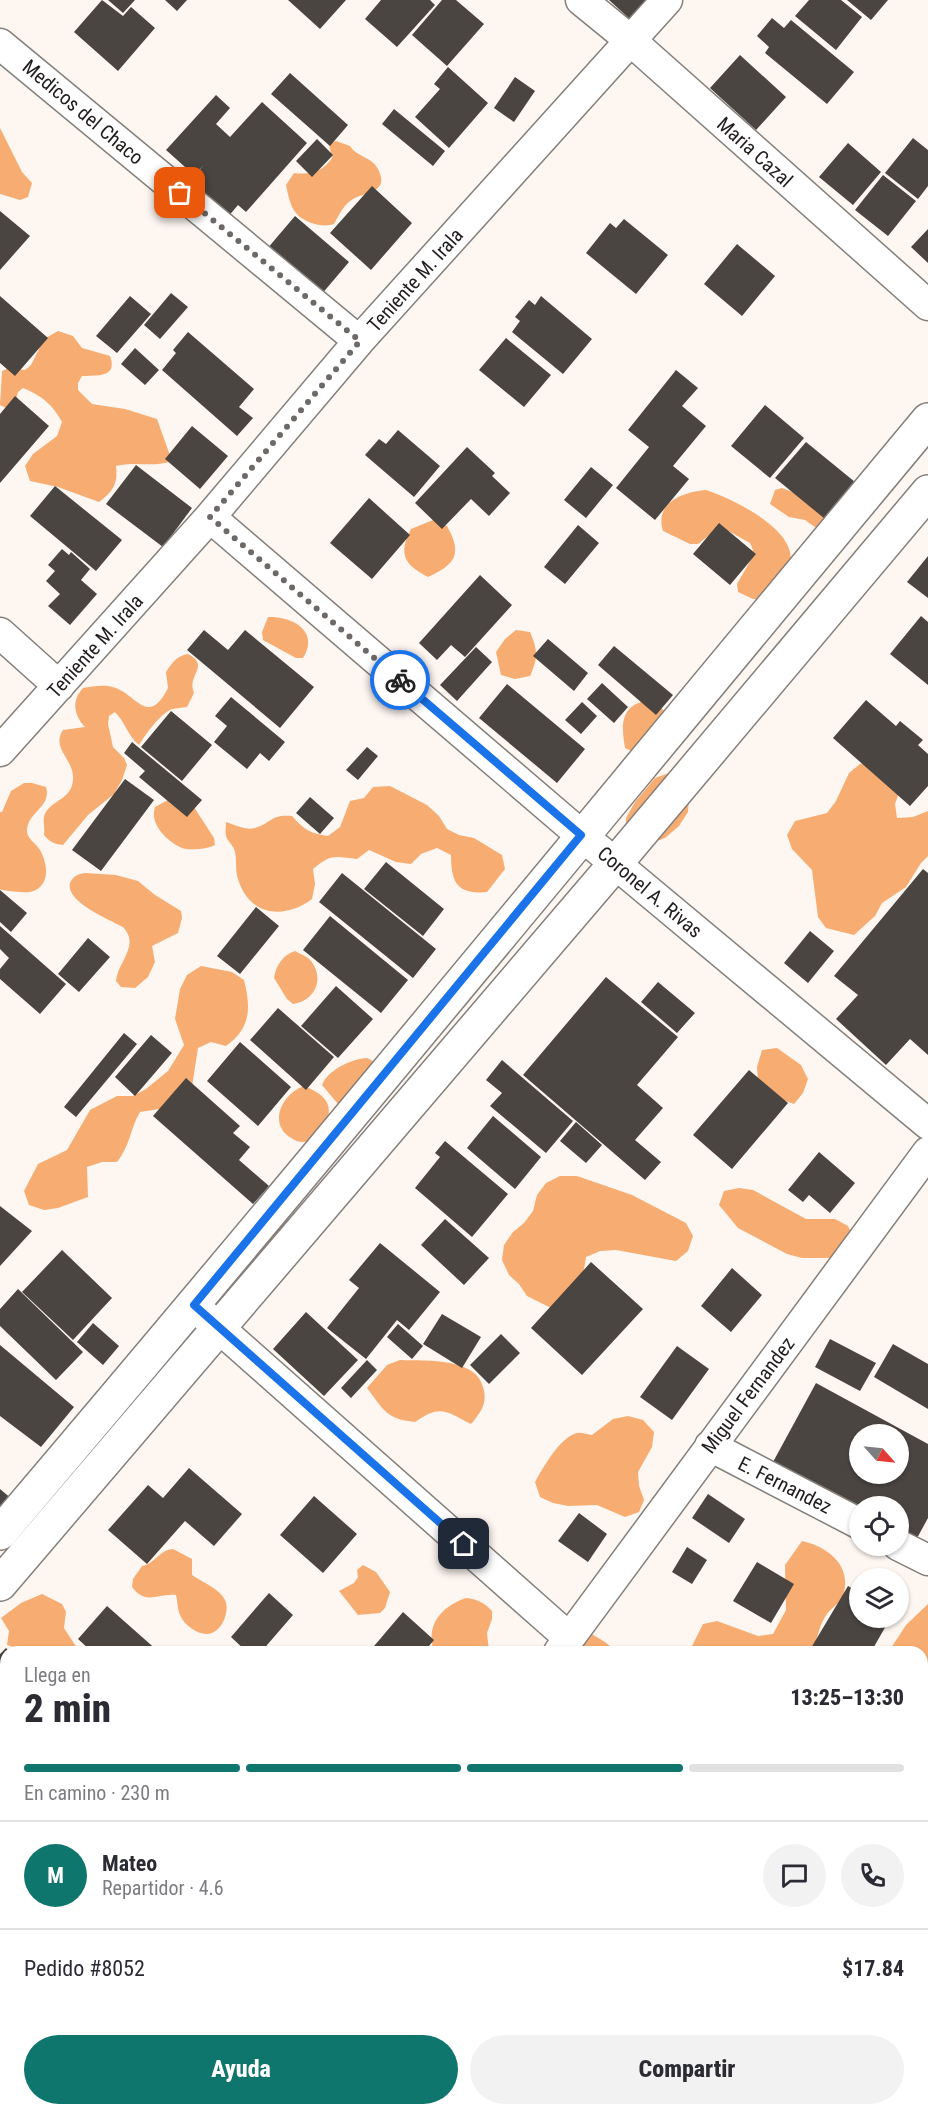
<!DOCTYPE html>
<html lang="es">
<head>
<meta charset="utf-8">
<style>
  body { margin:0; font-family:"Roboto Condensed",sans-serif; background:#f2f2f3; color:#2b2b33; height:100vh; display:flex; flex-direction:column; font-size:22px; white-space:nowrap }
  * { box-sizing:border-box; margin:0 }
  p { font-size:20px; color:#7c7c81 }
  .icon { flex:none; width:33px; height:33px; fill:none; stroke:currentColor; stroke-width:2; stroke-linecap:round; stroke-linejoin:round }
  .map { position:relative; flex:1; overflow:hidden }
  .panel { position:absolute; left:0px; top:1646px; width:928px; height:470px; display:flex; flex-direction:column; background:#fff; border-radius:18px 18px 0 0; box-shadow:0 2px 4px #0004 }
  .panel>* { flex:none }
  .needle { width:39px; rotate:117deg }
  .buttons { position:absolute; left:849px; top:1424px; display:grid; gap:12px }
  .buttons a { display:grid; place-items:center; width:60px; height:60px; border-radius:50%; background:#fff; box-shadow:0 2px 4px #0004; font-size:30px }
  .pin { position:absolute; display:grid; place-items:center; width:51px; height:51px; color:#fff; margin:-26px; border-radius:12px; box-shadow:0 3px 9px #0006 }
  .courier { position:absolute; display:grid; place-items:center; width:60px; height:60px; margin:-30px; border:4px solid #1a73e8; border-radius:50%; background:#fff; color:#222; box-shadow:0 2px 8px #0007 }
  .head em { font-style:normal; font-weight:800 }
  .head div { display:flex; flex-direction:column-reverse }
  .head { display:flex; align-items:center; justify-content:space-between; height:102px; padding:0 24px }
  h1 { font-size:39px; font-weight:800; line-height:45px }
  .bar { display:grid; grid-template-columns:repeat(4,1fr); gap:9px 6px; align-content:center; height:72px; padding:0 24px }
  .bar i { height:8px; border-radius:4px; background:#e1e1e2 }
  .bar .selected { background:#0f766e }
  .bar p { grid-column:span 4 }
  .line { display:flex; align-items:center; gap:15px; padding:0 24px; border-top:2px solid #e1e1e2 }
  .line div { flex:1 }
  .round { display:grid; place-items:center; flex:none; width:63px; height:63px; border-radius:32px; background:#f2f2f3 }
  .button { display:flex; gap:12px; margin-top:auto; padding:12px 24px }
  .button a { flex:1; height:69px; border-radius:36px; background:#0f766e; color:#fff; font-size:24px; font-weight:800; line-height:69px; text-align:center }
  .button a+a { background:#f2f2f3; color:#2b2b33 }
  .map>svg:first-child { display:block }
  .forest { fill:#f7ad72 }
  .building { fill:#4a4541; fill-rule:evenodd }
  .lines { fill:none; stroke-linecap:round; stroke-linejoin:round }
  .minor-casing { stroke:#857f7a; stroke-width:33 }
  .tertiary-casing { stroke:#857f7a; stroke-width:36 }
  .minor { stroke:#fff; stroke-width:30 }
  .tertiary { stroke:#fff; stroke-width:33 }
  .done { stroke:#6d6967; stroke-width:6; stroke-dasharray:0 10.8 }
  .route { stroke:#1a73e8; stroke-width:8 }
  .labels { text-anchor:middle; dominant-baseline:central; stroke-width:6; stroke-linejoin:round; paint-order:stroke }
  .street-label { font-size:20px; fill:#201d1c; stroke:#fff }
</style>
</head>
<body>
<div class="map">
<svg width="928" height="2114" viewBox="0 0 928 2114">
  <rect width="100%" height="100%" fill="#fdf6f1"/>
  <path class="forest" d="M 0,128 L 22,172 L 32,183 L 28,197 L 20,200 L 0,194 Z
    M 336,141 L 350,146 C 357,157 372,157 378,169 C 390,193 366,191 353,199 C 344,204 339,215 334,224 C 323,228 304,223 296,213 C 290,206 288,194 286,185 L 294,173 C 309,175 323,172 332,158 L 329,144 Z
    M 58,331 L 73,336 L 82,348 L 110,356 C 118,378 97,375 82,376 L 78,383 L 78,390 L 92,404 L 125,409 L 157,419 L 172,461 C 151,468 137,461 116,466 C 118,483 114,491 99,502 L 58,487 L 30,481 L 25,466 L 33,454 L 57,436 L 62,422 C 53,405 41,395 23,388 L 18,392 L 14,406 L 6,408 L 0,405 L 2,371 L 9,368 L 25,370 L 31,365 L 44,339 Z
    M 782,488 L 803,496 L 841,501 L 829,537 L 805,520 L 789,517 L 770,504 L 775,490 Z
    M 706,490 C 731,498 798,530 790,563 C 788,572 768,591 761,599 L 753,599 L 738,592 L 737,584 L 752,558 L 753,550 L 750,543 L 725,529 L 717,529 L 698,544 L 690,544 L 663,531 C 654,502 684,492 706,490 Z
    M 433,520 L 447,526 C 463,555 455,564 428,577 C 404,565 398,554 411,529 Z
    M 268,617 C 292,616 320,631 303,658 L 296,658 L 263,640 L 262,632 Z
    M 516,630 L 530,632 C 538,651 538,658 530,676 L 515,679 L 501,675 L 496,652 L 505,639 Z
    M 188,654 C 211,666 186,675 194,693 L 187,707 C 182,708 176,708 172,709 C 159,715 146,734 139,745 C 128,736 125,722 115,712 L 109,716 L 108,724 L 113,747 L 124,758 L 127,765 L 122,780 L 114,794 L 88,815 L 63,845 C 54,844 50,842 44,835 C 45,829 43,822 44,817 C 48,800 74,801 73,777 C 73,759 51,748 63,730 L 85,727 C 74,715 71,701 83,688 C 93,686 106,684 116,688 C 138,697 149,726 168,688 L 166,672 C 172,663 176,656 188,654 Z
    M 641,702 L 661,708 L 667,713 L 638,754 L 625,748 C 622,730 619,709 641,702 Z
    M 876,759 L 900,790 L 895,804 L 897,818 L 913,817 L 928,811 L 928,856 L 921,863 L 906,887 L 882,903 L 875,916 L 854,935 L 826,928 L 818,917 L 812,870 L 792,849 L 787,835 L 795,821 L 827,813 L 836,801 L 849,773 L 860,764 Z
    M 669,773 L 681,781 L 689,797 L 688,812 L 679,826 L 665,838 L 657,841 L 626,833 L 626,818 L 635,802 L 655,778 Z
    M 24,783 L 32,783 L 46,787 C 52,807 27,812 27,831 C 27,839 36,843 40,850 C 48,864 51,887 30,892 C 21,893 11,891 2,890 L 0,889 L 0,812 L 2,812 L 11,791 Z
    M 390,786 L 427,805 L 439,816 L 447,829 L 459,835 L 474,838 L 502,855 L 505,869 L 487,892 C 457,895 451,882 451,855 L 437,848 L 421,854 L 411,864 L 396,862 L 369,850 L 357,859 C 335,856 330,854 313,869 L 315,884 L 312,899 C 284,920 249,916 238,879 C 235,871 237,861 235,852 C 234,846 228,842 226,836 C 225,832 226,826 226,822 C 235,825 247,831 255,828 C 273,822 271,814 292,816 C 303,829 311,834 328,836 L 340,827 L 350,801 L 364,798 L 373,787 Z
    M 170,799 L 192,804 L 214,838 L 215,845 C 207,849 196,850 187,849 C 175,848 158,832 155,821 C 153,816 154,811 155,807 Z
    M 85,873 L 116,875 L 138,881 L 155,895 L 181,911 L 182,918 L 178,933 L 152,946 L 155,962 L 148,977 L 135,988 L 121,987 L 116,981 C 117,966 133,951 129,937 C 127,932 125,928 121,926 C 108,919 65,901 70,883 C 73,876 78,874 85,873 Z
    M 295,951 C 300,954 307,956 311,961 C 325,979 315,1001 293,1004 L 287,999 L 274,978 C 276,965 283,955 295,951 Z
    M 201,966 L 232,972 L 244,980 C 251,1008 251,1028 226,1046 L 211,1042 L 198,1048 L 191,1093 L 185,1105 L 140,1112 C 130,1129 130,1146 117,1162 L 102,1162 L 87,1167 L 88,1197 L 58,1208 L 44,1210 L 29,1205 L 24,1191 L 38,1164 L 67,1150 L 90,1110 L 117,1096 L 133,1096 L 146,1089 L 168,1071 L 184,1045 L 175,1019 L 180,989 L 187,975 Z
    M 777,1048 L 801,1065 L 808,1079 L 803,1093 L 794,1104 L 780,1099 L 758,1082 L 757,1067 L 762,1050 Z
    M 367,1058 C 380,1064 391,1077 389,1093 C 389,1100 380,1107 375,1112 L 344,1111 L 322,1085 C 328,1070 351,1059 367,1058 Z
    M 304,1086 C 337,1099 333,1115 316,1140 C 311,1141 306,1142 302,1142 C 298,1142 296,1141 293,1139 C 267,1126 281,1094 304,1086 Z
    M 560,1176 L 577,1176 L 632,1195 L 686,1223 L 693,1236 L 688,1251 L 676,1261 L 616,1250 L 600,1251 L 586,1257 L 583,1275 L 555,1310 L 527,1296 L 519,1284 L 509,1275 L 502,1260 L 504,1245 L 513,1232 L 524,1223 L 533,1211 L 537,1195 L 546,1183 Z
    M 739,1188 L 753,1190 L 806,1219 L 835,1219 L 848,1226 L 855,1240 L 834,1258 L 802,1258 L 787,1254 L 738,1228 L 719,1205 L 724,1191 Z
    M 400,1360 C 424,1361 476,1357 483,1387 C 488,1403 481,1412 471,1424 C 446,1411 440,1404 415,1422 C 386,1419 384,1410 367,1388 L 387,1365 Z
    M 628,1416 L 643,1420 L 654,1432 L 652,1447 L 638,1472 L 639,1486 L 644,1500 L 639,1512 L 625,1517 L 597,1505 L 568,1506 L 553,1503 L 540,1497 L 535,1482 C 543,1468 560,1437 577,1433 C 581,1432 588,1435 592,1435 L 613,1419 Z
    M 802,1541 C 826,1546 851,1564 844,1592 C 842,1603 830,1608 825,1617 C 818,1628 818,1640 812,1651 L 689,1652 L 703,1624 L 717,1621 L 758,1636 L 773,1634 L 786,1610 L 785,1565 Z
    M 173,1549 L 192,1559 L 192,1575 C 202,1582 220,1589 225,1600 C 230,1610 223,1629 212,1633 C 201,1637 186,1627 181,1617 C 177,1610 178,1603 176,1595 C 158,1593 146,1606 132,1587 L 133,1579 L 142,1566 C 155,1564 159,1550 173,1549 Z
    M 363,1565 L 376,1572 L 390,1592 L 385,1608 L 380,1613 L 358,1615 L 339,1591 L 354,1583 L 358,1577 L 357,1570 Z
    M 42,1594 L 62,1604 L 66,1612 L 64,1628 L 79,1651 L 27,1651 L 7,1645 L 9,1631 L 1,1618 L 21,1603 Z
    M 466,1598 C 477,1599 485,1603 492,1611 L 492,1619 L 487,1633 L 489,1651 L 434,1651 C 425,1625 442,1606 466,1598 Z
    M 928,1604 L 928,1723 L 923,1720 L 922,1652 L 889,1651 L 906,1625 Z
    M 580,1627 L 605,1642 L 616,1651 L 549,1652 Z
    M 922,2038 L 928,2041 L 928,2099 L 923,2103 Z"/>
  <path class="building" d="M 102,0 L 123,16 L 131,7 L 155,28 L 118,71 L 74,32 Z
    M 108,0 L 135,0 L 123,13 Z
    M 165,0 L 187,0 L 177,11 Z
    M 288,0 L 346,0 L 320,29 Z
    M 381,0 L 430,0 L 435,5 L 397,47 L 365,19 Z
    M 442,0 L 456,0 L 484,24 L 447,66 L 412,35 Z
    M 609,0 L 650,0 L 632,21 Z
    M 809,0 L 841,0 L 862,17 L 836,50 L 795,16 Z
    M 847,0 L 888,0 L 871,20 Z
    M 772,18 L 784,28 L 791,20 L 854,72 L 827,104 L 765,53 L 769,47 L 757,36 Z
    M 740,55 L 786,97 L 756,130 L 710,88 Z
    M 448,67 L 488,103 L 449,148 L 415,117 L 440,89 L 434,84 Z
    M 290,73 L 348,125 L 330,146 L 271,94 Z
    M 515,77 L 535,91 L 514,122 L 494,108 Z
    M 216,95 L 230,108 L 216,124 L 230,137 L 262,102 L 307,143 L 246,212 L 238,205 L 227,218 L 188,183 L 204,165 L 194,175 L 166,150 Z
    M 394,109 L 445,151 L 433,166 L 382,124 Z
    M 913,138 L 928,150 L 928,186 L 918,199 L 885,173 Z
    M 317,139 L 333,155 L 312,177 L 296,161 Z
    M 848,143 L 881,172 L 853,205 L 819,177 Z
    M 883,175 L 916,201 L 888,236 L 855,210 Z
    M 372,186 L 412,223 L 371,270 L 330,233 Z
    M 0,211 L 30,236 L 0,270 Z
    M 295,216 L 349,262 L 315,302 L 261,256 Z
    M 624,219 L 668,255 L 636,294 L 586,253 L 610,223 L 616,228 Z
    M 928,229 L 928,263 L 911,247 Z
    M 737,244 L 775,276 L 742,316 L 704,284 Z
    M 171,293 L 188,307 L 160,339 L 144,325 Z
    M 0,296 L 48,338 L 15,376 L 0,363 Z
    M 130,296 L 151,314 L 117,353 L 96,336 Z
    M 541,296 L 592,339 L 563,374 L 512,332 L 520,321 L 515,317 L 529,300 L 535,305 Z
    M 188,332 L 254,389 L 239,407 L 253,418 L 237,436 L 162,370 L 176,353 L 173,350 Z
    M 506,338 L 551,375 L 524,407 L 479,370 Z
    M 135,348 L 159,370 L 145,385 L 121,364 Z
    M 676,370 L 698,388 L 682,406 L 706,426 L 673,466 L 689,479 L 655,520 L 616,488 L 649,447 L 628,430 Z
    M 15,396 L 49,426 L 0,483 L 0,414 Z
    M 765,405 L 804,438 L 770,478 L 731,446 Z
    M 192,426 L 228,456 L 200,489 L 165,459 Z
    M 398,430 L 440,466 L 414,497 L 365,455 L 379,439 L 386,444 Z
    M 806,442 L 866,491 L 836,528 L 775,478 Z
    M 467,447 L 495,473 L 492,476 L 510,493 L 489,516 L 471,499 L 442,529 L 415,503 Z
    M 136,465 L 192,508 L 163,547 L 106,504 Z
    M 591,467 L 613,485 L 586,518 L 564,500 Z
    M 55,486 L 122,540 L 96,571 L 30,516 Z
    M 369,498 L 410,535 L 372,579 L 330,543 Z
    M 719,523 L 756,554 L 730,585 L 693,554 Z
    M 578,525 L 599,543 L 565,584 L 544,567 Z
    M 62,549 L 69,555 L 71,552 L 90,569 L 81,580 L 97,594 L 70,625 L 48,606 L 60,594 L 46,581 L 55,571 L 48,565 Z
    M 928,556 L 928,598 L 907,582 Z
    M 480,575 L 512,605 L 465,657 L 451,645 L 437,660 L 419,643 Z
    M 921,616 L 928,622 L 928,685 L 890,654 Z
    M 204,630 L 228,650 L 245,630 L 314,687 L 280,728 L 187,650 Z
    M 548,639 L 588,673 L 574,691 L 533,656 Z
    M 614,646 L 673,695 L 656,715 L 598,665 Z
    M 476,647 L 492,662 L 457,701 L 440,685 Z
    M 602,683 L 628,707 L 614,723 L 587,699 Z
    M 507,684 L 585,749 L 557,783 L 479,718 Z
    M 231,697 L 285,742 L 269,761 L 260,753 L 247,769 L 214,742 L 227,726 L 215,716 Z
    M 866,700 L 896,726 L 900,721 L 923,740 L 918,745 L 928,754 L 928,786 L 910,806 L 833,738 Z
    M 582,702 L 597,716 L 581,734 L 565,720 Z
    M 171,711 L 212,745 L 182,781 L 141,747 Z
    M 132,742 L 202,800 L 187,817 L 139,777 L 145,771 L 124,753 Z
    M 367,747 L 378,756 L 358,780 L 346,770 Z
    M 125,779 L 154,800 L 101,871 L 72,850 Z
    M 310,797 L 334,818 L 320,834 L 296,813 Z
    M 386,862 L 444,909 L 423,936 L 364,889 Z
    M 923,869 L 928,873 L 928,1055 L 910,1039 L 886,1065 L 836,1019 L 858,995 L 834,976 Z
    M 342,873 L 436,949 L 413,978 L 319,902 Z
    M 0,890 L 27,913 L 11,932 L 0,922 Z
    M 256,907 L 279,926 L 240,974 L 217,956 Z
    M 330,916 L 408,980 L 381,1013 L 303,950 Z
    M 0,926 L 66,984 L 40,1014 L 0,979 L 0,969 L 9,958 L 0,949 Z
    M 810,931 L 834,951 L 808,983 L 784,963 Z
    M 88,938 L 110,957 L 79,992 L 58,974 Z
    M 606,977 L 678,1037 L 637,1085 L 663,1108 L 635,1140 L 661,1162 L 645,1180 L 523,1075 Z
    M 658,982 L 695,1013 L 677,1033 L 641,1002 Z
    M 336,986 L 373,1019 L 338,1058 L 301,1026 Z
    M 278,1008 L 334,1057 L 306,1090 L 250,1040 Z
    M 124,1033 L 137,1044 L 76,1117 L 64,1107 Z
    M 151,1035 L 172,1053 L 135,1096 L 115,1077 Z
    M 240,1042 L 291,1087 L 258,1126 L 207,1081 Z
    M 502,1060 L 573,1121 L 546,1153 L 490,1106 L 502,1093 L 486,1080 Z
    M 749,1070 L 788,1103 L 732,1169 L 693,1135 Z
    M 186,1078 L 240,1126 L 233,1133 L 250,1147 L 239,1160 L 269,1186 L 253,1204 L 153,1116 Z
    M 493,1116 L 541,1157 L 515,1189 L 467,1148 Z
    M 576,1122 L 602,1145 L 586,1163 L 560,1141 Z
    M 445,1141 L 508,1194 L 472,1237 L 415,1188 L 440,1157 L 435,1153 Z
    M 819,1152 L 855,1183 L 830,1213 L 809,1195 L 803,1202 L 788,1190 Z
    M 0,1206 L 32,1231 L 0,1266 Z
    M 445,1219 L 489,1258 L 464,1285 L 421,1245 Z
    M 380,1243 L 440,1292 L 409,1330 L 397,1320 L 366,1359 L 327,1328 L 359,1288 L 349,1280 Z
    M 62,1250 L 112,1298 L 73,1340 L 22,1292 Z
    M 591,1262 L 643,1309 L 582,1375 L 531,1328 Z
    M 732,1268 L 762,1295 L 731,1332 L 701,1306 Z
    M 18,1289 L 83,1352 L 56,1380 L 0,1326 L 0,1309 Z
    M 306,1312 L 358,1360 L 324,1396 L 273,1349 Z
    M 442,1314 L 481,1337 L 462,1368 L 423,1344 Z
    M 93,1323 L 119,1346 L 103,1365 L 77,1342 Z
    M 398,1324 L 423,1346 L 412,1359 L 387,1337 Z
    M 501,1334 L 520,1353 L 489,1384 L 470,1365 Z
    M 830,1339 L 876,1363 L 860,1391 L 815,1367 Z
    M 893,1344 L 928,1364 L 928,1409 L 874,1377 Z
    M 0,1345 L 74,1407 L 41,1447 L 0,1416 Z
    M 677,1346 L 709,1369 L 672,1420 L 640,1397 Z
    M 367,1360 L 377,1370 L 351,1398 L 341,1388 Z
    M 816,1383 L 928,1444 L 928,1518 L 916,1540 L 898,1530 L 898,1506 L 860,1506 L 860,1509 L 773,1462 ZM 860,1434 L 898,1434 L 898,1473 L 860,1473 Z
    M 189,1468 L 242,1514 L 214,1546 L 185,1521 L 147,1564 L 108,1530 L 148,1485 L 163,1498 Z
    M 0,1489 L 13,1500 L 0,1516 Z
    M 708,1494 L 745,1519 L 729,1543 L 692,1518 Z
    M 314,1496 L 357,1534 L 323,1573 L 280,1535 Z
    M 579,1513 L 607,1534 L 588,1562 L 558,1541 Z
    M 687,1547 L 707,1560 L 692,1584 L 672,1572 Z
    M 757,1562 L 794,1584 L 771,1623 L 733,1601 Z
    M 848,1586 L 860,1593 L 860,1617 L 891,1617 L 871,1652 L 817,1652 L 811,1648 Z
    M 269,1593 L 293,1615 L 261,1652 L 247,1652 L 231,1637 Z
    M 107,1606 L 159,1652 L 88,1652 L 90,1650 L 78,1639 Z
    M 403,1612 L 434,1640 L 424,1652 L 369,1652 Z
    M 6,1648 L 10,1652 L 6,1652 L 6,1718 L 0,1713 L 0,1654 Z
    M 0,1722 L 6,1727 L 6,1787 L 0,1782 Z
    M 0,1787 L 6,1793 L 6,1845 L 0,1852 Z
    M 922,1913 L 928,1916 L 928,1983 L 922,1980 Z
    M 571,2109 L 608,2109 L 605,2114 L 568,2114 Z
    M 649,2109 L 698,2109 L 695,2114 L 658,2114 Z
    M 852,2109 L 910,2109 L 919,2114 L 849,2114 Z"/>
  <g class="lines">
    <g class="minor-casing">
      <path id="minor" d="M 581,0 L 630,40 L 928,305
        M 0,44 L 359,341
        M 210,517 L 581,835 L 928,1124
        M 0,633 L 59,686
        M 0,751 L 210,517 L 359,341 L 667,0
        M 193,1305 L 568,1637
        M 710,1446 L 860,1524
        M 898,1545 L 928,1560
        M 559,1652 L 928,1152
        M 922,1801 L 928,1792
        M 922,2028 L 928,2031
        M 730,2114 L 733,2109"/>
    </g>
    <g class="tertiary-casing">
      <path id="tertiary" d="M 0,1533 C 313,1165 619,791 928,420
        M 0,1584 L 615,864 L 928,492
        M 0,1974 L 6,1980
        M 296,2109 L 306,2114"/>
    </g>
    <use href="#minor" class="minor"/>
    <use href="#tertiary" class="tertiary"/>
  </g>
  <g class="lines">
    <path class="done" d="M 180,193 L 360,341 L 210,517 L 400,680"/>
    <path class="route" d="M 400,680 L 581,835 L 194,1305 L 464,1544"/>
  </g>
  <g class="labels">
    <g class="street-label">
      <text transform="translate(83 112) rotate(40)">Medicos del Chaco</text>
      <text transform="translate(755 152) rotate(42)">Maria Cazal</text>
      <text transform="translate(415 280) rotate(-48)">Teniente M. Irala</text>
      <text transform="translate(95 646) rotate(-48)">Teniente M. Irala</text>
      <text transform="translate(650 892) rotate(40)">Coronel A. Rivas</text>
      <text transform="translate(748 1395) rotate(-53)">Miguel Fernandez</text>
      <text transform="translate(785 1485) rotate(27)">E. Fernandez</text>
    </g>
  </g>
</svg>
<div class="buttons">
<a><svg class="needle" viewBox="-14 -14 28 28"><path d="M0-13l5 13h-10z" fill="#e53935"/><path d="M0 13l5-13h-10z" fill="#7c7c81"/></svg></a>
<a><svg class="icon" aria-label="locate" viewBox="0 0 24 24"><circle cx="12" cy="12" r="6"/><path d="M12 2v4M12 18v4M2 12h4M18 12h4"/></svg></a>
<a><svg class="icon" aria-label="layers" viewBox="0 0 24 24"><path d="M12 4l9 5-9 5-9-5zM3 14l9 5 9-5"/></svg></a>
</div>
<div class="pin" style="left:180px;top:193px;background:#ea580c"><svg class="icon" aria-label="bag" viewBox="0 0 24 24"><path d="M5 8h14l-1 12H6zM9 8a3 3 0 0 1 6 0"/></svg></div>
<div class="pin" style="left:464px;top:1544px;background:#1f2937"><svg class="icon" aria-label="home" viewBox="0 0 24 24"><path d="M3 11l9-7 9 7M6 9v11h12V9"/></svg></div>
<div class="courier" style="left:400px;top:680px"><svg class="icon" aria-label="bike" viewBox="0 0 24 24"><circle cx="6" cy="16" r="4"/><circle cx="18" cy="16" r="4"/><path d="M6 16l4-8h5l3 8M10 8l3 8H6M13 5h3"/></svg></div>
<section class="panel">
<div class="head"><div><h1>2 min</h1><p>Llega en</p></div><em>13:25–13:30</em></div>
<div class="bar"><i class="selected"></i><i class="selected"></i><i class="selected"></i><i></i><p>En camino · 230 m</p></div>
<div class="line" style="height:108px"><b class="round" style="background:#0f766e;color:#fff">M</b><div><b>Mateo</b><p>Repartidor · 4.6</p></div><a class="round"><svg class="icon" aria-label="chat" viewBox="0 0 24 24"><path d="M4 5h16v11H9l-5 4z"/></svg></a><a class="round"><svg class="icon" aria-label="phone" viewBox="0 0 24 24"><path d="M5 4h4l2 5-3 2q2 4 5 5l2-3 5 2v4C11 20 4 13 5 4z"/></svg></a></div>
<div class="line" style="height:78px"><div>Pedido #8052</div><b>$17.84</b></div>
<div class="button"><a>Ayuda</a><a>Compartir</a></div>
</section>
</div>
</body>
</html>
